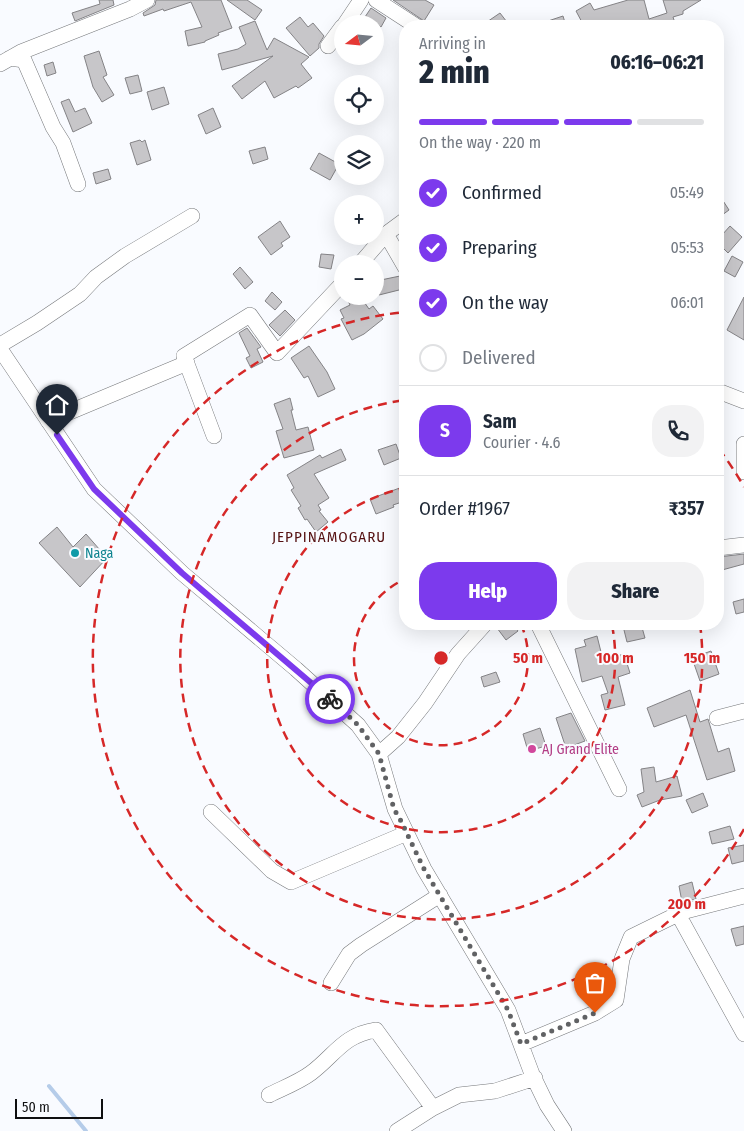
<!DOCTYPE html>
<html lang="en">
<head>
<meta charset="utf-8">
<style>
  body { margin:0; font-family:"Fira Sans Condensed",sans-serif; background:#f2f2f3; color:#1f2937; height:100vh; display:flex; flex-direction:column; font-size:19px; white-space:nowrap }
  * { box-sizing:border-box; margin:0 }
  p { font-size:16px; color:#747a83 }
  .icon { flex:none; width:28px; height:28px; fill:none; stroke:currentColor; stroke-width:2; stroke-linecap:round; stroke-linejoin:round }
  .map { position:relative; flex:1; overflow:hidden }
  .panel { position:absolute; left:399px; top:20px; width:325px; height:610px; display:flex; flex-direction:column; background:#fff; border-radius:20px; box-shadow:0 5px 20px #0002 }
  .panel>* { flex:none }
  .needle { width:32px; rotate:254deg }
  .fabs { position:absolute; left:334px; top:15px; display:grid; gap:10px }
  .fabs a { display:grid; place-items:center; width:50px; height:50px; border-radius:50%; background:#fff; box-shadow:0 5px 20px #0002; font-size:25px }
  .scale { position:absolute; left:15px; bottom:12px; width:88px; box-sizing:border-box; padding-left:5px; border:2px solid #0f0f10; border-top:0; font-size:14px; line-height:18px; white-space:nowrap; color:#0f0f10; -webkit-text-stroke:4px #f9fbff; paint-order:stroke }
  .pin { position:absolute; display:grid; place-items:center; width:42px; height:42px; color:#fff; margin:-51px -21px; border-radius:50% 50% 50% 0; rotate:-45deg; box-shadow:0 0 5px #0007 }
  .pin .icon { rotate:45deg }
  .courier { position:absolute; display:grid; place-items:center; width:50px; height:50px; margin:-25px; border:4px solid #7c3aed; border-radius:50%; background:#fff; color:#222; box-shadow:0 1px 6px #0007 }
  .summary em { font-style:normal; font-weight:800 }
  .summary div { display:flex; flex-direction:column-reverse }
  .summary { display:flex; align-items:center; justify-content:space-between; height:85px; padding:0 20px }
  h1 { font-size:32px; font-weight:800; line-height:38px }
  .bar { display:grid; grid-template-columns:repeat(4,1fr); gap:8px 5px; align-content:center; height:60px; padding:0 20px }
  .bar i { height:6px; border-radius:4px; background:#e0e1e3 }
  .bar .selected { background:#7c3aed }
  .bar p { grid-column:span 4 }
  .line { display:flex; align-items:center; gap:12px; padding:0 20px; border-top:1px solid #e0e1e3 }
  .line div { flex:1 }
  .round { display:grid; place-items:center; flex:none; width:52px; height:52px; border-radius:20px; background:#f2f2f3 }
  ol { padding:0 20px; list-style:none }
  li { display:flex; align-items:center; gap:15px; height:55px }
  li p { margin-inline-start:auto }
  li .icon { padding:5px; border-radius:50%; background:#7c3aed; color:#fff; stroke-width:4 }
  li:last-child { color:#747a83 }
  li i { width:28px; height:28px; border:2px solid #e0e1e3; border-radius:50% }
  .primary-button { display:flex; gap:10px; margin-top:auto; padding:10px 20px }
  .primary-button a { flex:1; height:58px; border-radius:20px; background:#7c3aed; color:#fff; font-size:20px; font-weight:800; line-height:58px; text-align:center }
  .primary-button a+a { background:#f2f2f3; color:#1f2937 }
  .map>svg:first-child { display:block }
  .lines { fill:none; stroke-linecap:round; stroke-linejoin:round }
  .stream { stroke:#b5cce9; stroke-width:4 }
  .building { fill:#c7c6c9; stroke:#848386 }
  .minor-casing { stroke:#76787b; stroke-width:16 }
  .minor { stroke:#fff; stroke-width:15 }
  .done { stroke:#616264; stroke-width:5; stroke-dasharray:0 9 }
  .route { stroke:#7c3aed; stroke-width:6 }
  .ring { fill:none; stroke:#d62828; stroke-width:2.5; stroke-dasharray:9 6 }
  .culture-dot { fill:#0f9aa8; stroke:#f9fbff; stroke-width:2 }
  .hotel-dot { fill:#d1479c; stroke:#f9fbff; stroke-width:2 }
  .labels { text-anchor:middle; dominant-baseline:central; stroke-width:4; stroke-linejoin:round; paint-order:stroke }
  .culture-label { font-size:14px; fill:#0d838f; stroke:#f9fbff; text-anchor:start }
  .hotel-label { font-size:14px; fill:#b23c85; stroke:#f9fbff; text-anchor:start }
  .neighbourhood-label { font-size:15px; letter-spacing:1px; fill:#551112; stroke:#f9fbff }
  .centre { fill:#d62828; stroke:#f9fbff; stroke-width:2.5 }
  .ring-label { font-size:15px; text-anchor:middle; font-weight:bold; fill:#d62828; stroke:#f9fbff; stroke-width:4; stroke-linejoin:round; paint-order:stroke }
</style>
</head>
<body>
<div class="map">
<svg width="744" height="1131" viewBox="0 0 744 1131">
  <rect width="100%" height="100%" fill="#f9fbff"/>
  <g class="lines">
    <path class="stream" d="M 49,1086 L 86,1131"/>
  </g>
  <path class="building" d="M 99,0 L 113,0 L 114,5 L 75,21 L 72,13 L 100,4 Z
    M 156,0 L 221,0 L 232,28 L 218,33 L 219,35 L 205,41 L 205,42 L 188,46 L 185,31 L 202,27 L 191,2 L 164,11 L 163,9 L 144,16 L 143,13 L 155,5 Z
    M 227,0 L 247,0 L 262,10 L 255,20 Z
    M 393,0 L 425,0 L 434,5 L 424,21 Z
    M 628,0 L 644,0 L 649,19 L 667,13 L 663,0 L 701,0 L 683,11 L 683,14 L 673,17 L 676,26 L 584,26 L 576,11 L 590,3 L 594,10 Z
    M 371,8 L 386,18 L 381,27 L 365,17 Z
    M 500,13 L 510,26 L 481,26 Z
    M 563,16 L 566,26 L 536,26 L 536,25 Z
    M 300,17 L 308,27 L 313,23 L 324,36 L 319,44 L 319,48 L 310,56 L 286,28 Z
    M 255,21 L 267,50 L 274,38 L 309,57 L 301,64 L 312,78 L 298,88 L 296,86 L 274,98 L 265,81 L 242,99 L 232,86 L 273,56 L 222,70 L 218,54 L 238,49 L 246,44 L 239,27 Z
    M 99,51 L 107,75 L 103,77 L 114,95 L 102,102 L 93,87 L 84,56 Z
    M 53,62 L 56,73 L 47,76 L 44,65 Z
    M 138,75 L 142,91 L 130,94 L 125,78 Z
    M 164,87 L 169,104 L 152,110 L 147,92 Z
    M 69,99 L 75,112 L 85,108 L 92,123 L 73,132 L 61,102 Z
    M 213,108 L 221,127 L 206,134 L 198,115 Z
    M 140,140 L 142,142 L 145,140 L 151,160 L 137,165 L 130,143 Z
    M 265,147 L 268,159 L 253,164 L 249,151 Z
    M 319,153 L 339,164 L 330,180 L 310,169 Z
    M 108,169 L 111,179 L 96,184 L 93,173 Z
    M 718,193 L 729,210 L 718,218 Z
    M 280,221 L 290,237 L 281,243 L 283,246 L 271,255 L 258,237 Z
    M 730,226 L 742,237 L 728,253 L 718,243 L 723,237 L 722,235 Z
    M 321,254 L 334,255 L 331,269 L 319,267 Z
    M 732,256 L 743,262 L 735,277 L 724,271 Z
    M 240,267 L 253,282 L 245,289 L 233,274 Z
    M 400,276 L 403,289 L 379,295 L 376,281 Z
    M 272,292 L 282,302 L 275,310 L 265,301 Z
    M 346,296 L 360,296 L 369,309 L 373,306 L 383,319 L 364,334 L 352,340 L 341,319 L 344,318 L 340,310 L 350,305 Z
    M 744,297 L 744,340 L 727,330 Z
    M 285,310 L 295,320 L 280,336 L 269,325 Z
    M 247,328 L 261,347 L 257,349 L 263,362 L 251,368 L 246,358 L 250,356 L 239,333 Z
    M 309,346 L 327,372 L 335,389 L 318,397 L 308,376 L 304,378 L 291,358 Z
    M 290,398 L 293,410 L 291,410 L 296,430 L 308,427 L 314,450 L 284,458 L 276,431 L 283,429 L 274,404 Z
    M 396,444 L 401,458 L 384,465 L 378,450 Z
    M 341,449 L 346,460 L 314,474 L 329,498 L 318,505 L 321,510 L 319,511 L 328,522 L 316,532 L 307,519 L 305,520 L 298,508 L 301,506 L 291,490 L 294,488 L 287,475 L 320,455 L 322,458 Z
    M 405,486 L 405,501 L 393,505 L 394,507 L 376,514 L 370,499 Z
    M 57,527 L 73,547 L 86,534 L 107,558 L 80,587 L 39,543 Z
    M 744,554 L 744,564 L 722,570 L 718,557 Z
    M 744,599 L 744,612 L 736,614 L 733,602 Z
    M 502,624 L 513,624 L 518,631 L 506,640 L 497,628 Z
    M 630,624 L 641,624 L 645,638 L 627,642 L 623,626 Z
    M 597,636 L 603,660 L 624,654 L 630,673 L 618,677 L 625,705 L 605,710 L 601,695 L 608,693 L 602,676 L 582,682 L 575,649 L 586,646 L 584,640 Z
    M 711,651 L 719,674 L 700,681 L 692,658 Z
    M 496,672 L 500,682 L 484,687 L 481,677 Z
    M 690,690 L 700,722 L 708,719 L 718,752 L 729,748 L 735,771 L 707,780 L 686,715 L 654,727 L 647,708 Z
    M 571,713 L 585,741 L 566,748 L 556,718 Z
    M 540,728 L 546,746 L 528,751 L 523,734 Z
    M 654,767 L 656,782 L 677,776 L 682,796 L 660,800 L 642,807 L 637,795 L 644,792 L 641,769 Z
    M 703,793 L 708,806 L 692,813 L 686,800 Z
    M 730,826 L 734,839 L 712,844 L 709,832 Z
    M 744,845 L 744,861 L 732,864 L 728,848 Z
    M 692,882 L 696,899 L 682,902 L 679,886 Z
    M 744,926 L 744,944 L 736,946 L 731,929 Z"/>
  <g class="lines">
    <g class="minor-casing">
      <path id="minor" d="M 376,0 L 416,26
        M 345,24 L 361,0
        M 328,46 L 342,27
        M 10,58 L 24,60 L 53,127 L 63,143 L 78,184
        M 0,64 L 21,52 L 130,9 L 147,0
        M 386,234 L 405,267
        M 360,264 L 386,234 L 405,220
        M 0,345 L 37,323 L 80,294 L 96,277 L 125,256 L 192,216
        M 0,349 L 94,489 L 182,573 L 296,669 L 358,725 L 379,754 L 395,809 L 424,869 L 508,1010 L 532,1074 L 547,1105 L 564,1131
        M 718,391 L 744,401
        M 48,421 L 187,363
        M 214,436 L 184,356 L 250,315 L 277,353 L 342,284
        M 744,444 L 744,472
        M 718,548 L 744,545
        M 538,624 L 619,789
        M 717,718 L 744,711
        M 379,754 L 398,737 L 425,703 L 458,654 L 485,624
        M 211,812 L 272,871 L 291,882 L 407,833
        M 678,914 L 744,1034
        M 331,983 L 349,954 L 361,945 L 440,895
        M 521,1044 L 595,1013 L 616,1000 L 622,959 L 631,937 L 682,912 L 744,896
        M 269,1095 C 283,1088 299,1082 311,1073 C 335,1055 343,1035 376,1030 L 433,1108
        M 397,1131 L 433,1108 L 459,1095 L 495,1091 L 535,1078"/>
    </g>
    <use href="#minor" class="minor"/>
  </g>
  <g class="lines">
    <path class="done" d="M 330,699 L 358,725 L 379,754 L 394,809 L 401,821 L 424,869 L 508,1010 L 521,1044 L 595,1013"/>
    <path class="route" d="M 57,435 L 94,489 L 182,573 L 330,699"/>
  </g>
  <g class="ring">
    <path d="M521 624A87 87 0 1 1 405 579"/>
    <path d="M612 625A174 174 0 1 1 405 488"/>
    <path d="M700 624A261 261 0 1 1 405 400"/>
    <path d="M744 829A348 348 0 1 1 405 312M719 449A348 348 0 0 1 744 487"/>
  </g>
  <circle class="culture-dot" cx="75" cy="553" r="5"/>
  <circle class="hotel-dot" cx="532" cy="749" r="5"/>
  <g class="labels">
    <g class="culture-label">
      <text x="85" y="553">Naga</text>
    </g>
    <g class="hotel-label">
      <text x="542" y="749">AJ Grand Elite</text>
    </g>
    <g class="neighbourhood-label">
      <text x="329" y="537">JEPPINAMOGARU</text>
    </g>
  </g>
  <circle cx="441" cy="658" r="8" class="centre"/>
  <g class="ring-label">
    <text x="528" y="663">50 m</text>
    <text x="615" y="663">100 m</text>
    <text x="702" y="663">150 m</text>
    <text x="687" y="909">200 m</text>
  </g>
</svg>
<div class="fabs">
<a><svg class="needle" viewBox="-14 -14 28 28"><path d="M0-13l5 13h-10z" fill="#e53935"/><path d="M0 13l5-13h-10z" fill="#747a83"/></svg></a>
<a><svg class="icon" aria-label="locate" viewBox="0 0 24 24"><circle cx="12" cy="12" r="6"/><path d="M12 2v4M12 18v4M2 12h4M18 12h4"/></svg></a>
<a><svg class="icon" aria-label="layers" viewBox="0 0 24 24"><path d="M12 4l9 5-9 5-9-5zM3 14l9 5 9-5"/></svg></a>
<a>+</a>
<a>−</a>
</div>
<div class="scale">50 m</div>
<div class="pin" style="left:595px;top:1013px;background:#ea580c"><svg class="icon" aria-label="bag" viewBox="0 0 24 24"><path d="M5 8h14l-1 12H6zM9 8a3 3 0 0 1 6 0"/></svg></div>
<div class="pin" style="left:57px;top:435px;background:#1f2937"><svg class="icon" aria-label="home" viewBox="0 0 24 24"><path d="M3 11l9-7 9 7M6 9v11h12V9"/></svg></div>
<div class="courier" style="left:330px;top:699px"><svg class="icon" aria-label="bike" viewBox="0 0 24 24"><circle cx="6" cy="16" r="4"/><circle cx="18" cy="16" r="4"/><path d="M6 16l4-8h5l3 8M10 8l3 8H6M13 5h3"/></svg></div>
<section class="panel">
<div class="summary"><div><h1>2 min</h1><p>Arriving in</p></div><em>06:16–06:21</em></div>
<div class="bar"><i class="selected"></i><i class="selected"></i><i class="selected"></i><i></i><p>On the way · 220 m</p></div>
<ol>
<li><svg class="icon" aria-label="check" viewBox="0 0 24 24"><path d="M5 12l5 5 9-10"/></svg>Confirmed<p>05:49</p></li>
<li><svg class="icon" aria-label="check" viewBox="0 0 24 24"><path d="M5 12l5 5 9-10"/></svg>Preparing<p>05:53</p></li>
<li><svg class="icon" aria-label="check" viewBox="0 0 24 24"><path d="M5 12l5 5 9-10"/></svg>On the way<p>06:01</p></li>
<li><i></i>Delivered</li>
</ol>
<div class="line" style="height:90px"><b class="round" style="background:#7c3aed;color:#fff">S</b><div><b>Sam</b><p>Courier · 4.6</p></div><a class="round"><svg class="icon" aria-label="phone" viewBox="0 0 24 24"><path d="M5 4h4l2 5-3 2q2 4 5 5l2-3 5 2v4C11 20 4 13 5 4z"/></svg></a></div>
<div class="line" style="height:65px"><div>Order #1967</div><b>₹357</b></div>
<div class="primary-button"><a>Help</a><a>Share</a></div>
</section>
</div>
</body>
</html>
